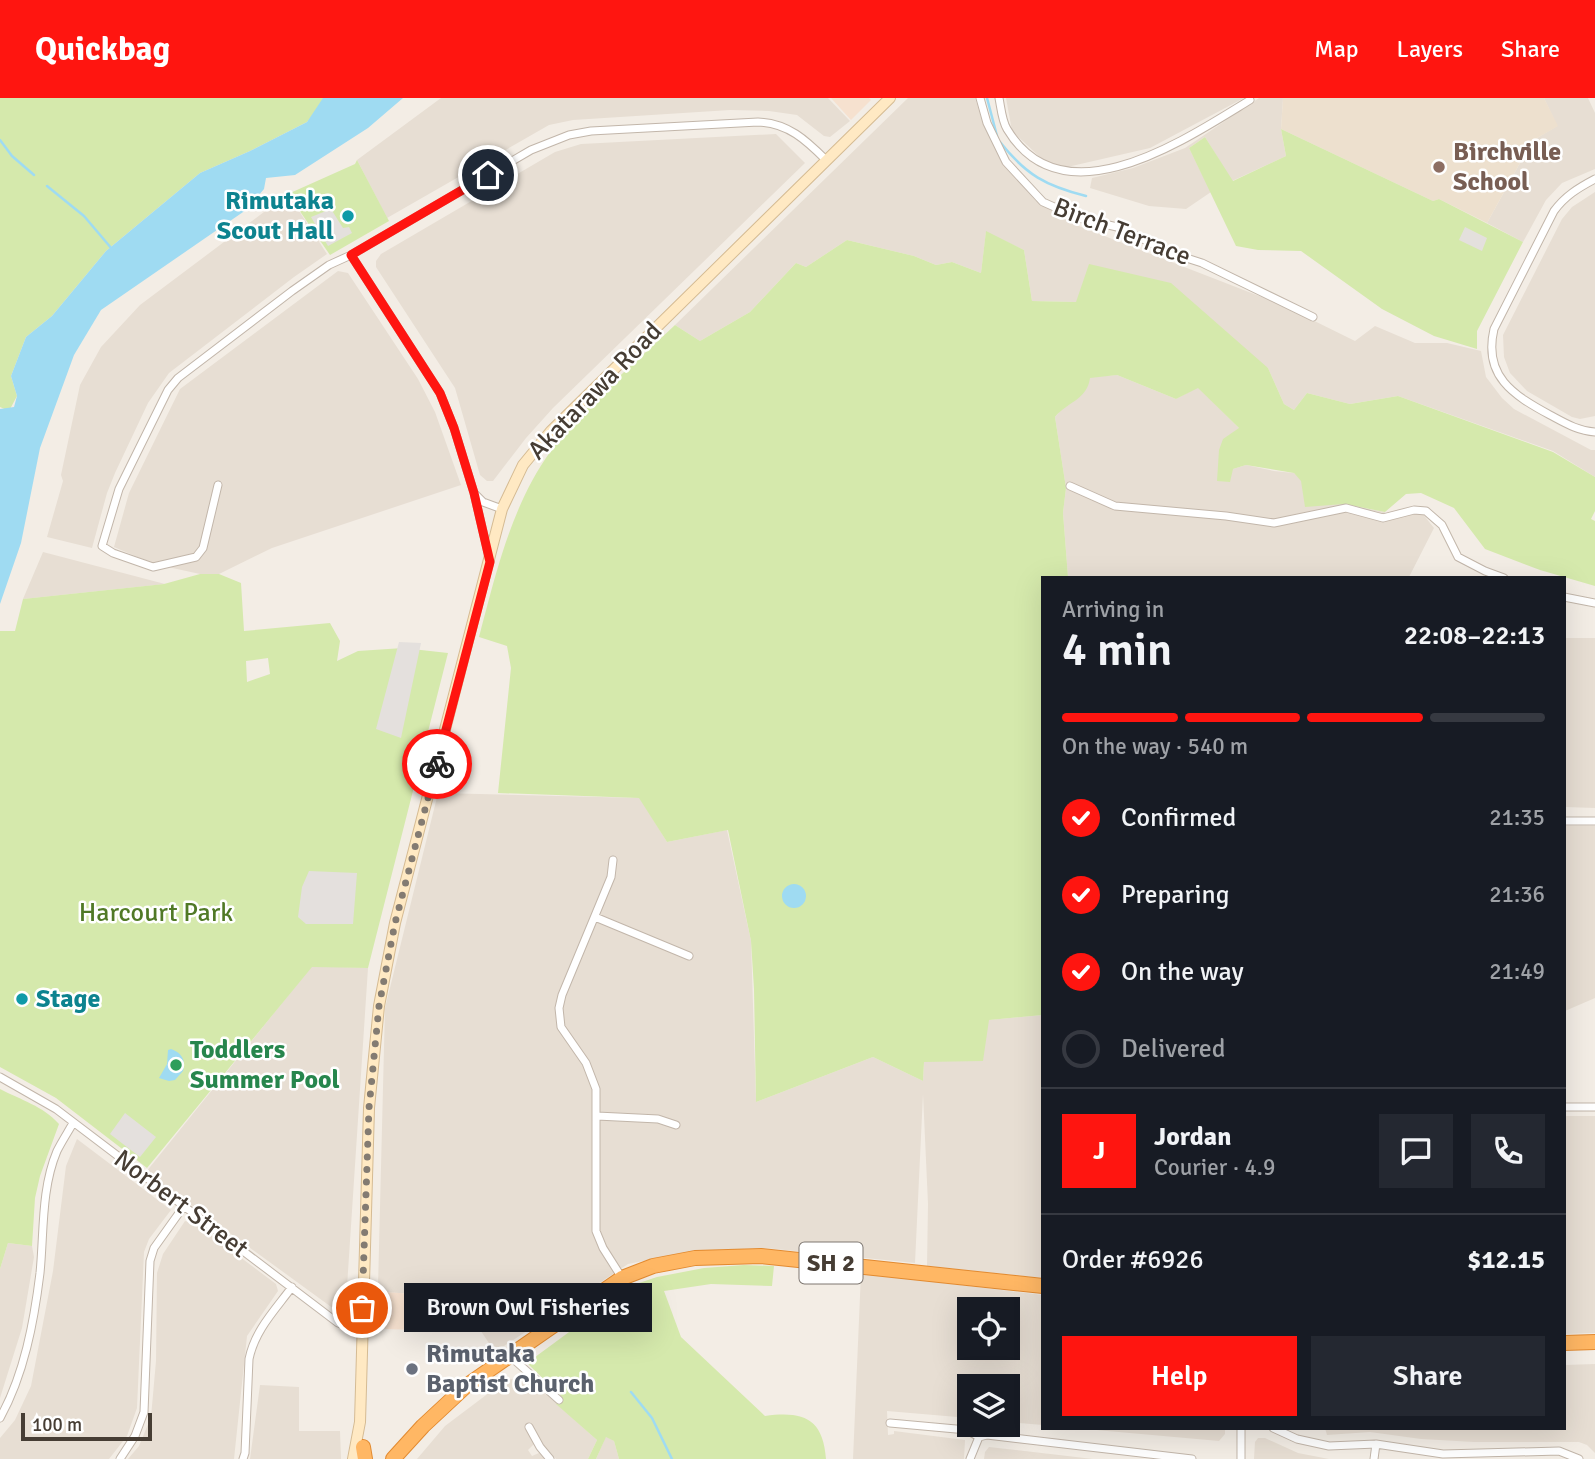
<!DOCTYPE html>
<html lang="en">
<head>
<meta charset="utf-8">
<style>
  body { margin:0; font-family:Signika,sans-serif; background:#242831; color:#f1f3f6; height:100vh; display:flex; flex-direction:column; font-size:26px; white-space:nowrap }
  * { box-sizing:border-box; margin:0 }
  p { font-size:23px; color:#9ea1a6 }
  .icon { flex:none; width:38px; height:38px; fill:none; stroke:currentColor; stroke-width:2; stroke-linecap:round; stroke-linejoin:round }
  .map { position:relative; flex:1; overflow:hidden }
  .details { position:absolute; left:1041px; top:478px; width:525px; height:854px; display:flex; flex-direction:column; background:#171b24; border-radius:0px; box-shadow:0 7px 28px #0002 }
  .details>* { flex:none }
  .tools { position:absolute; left:957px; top:1199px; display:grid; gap:14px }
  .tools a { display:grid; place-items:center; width:63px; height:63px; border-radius:0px; background:#171b24; box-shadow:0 7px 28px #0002; font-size:35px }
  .scale { position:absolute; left:21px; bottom:18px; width:131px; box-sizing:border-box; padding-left:7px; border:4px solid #463d34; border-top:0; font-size:19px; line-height:24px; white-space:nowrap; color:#463d34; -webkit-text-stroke:5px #fff; paint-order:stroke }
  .pin { position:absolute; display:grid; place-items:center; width:60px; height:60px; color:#fff; margin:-30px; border:4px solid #fff; border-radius:50%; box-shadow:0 2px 7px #0007 }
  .courier { position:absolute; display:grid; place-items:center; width:70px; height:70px; margin:-35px; border:5px solid #ff1510; border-radius:50%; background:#fff; color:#222; box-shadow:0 2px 9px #0007 }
  .bubble { position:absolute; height:49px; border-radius:0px; background:#171b24; box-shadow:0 7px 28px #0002; font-size:23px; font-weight:600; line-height:49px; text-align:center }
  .headline em { font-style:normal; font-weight:600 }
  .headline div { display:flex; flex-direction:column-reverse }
  .headline { display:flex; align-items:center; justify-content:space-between; height:119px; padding:0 21px }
  h1 { font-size:46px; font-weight:600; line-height:52px }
  .bar { display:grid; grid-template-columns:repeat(4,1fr); gap:10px 7px; align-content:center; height:84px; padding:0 21px }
  .bar i { height:9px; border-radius:5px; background:#363941 }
  .bar .active { background:#ff1510 }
  .bar p { grid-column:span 4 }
  .line { display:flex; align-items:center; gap:18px; padding:0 21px; border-top:2px solid #363941 }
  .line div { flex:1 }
  .round { display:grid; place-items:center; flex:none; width:74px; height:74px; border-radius:0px; background:#242831 }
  ol { padding:0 21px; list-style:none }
  li { display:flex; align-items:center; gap:21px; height:77px }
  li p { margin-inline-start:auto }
  li .icon { padding:7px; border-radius:50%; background:#ff1510; color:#fff; stroke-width:4 }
  li:last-child { color:#9ea1a6 }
  li i { width:38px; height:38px; border:4px solid #363941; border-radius:50% }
  .primary-button { display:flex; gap:14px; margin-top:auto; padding:14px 21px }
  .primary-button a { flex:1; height:80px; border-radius:0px; background:#ff1510; color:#fff; font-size:28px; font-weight:600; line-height:80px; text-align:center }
  .primary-button a+a { background:#242831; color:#f1f3f6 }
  header { display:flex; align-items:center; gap:42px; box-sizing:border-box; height:98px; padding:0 35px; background:#ff1510; color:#fff }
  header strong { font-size:33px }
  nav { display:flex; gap:38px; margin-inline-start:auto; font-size:24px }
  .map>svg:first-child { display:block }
  .residential { fill:#e7ded3; fill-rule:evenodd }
  .commercial { fill:#f6e1cf }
  .education { fill:#ede0ce }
  .green { fill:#d5e9ac; fill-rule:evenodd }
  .parking { fill:#e4e0dd }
  .water { fill:#9fdbf2 }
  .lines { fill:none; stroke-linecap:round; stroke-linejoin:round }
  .stream { stroke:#9fdbf2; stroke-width:2.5 }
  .street-casing { stroke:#c2b6aa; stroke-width:9 }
  .secondary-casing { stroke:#d5bb93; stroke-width:12 }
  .highway-casing { stroke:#e28a30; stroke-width:16 }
  .street { stroke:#fff; stroke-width:7 }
  .secondary { stroke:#ffe9c3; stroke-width:10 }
  .highway { stroke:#ffb764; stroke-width:14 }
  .done { stroke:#837b72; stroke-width:7; stroke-dasharray:0 12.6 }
  .route { stroke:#ff1510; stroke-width:9 }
  .education-dot { fill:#8d6e63; stroke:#fff; stroke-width:2.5 }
  .culture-dot { fill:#0f9aa8; stroke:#fff; stroke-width:2.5 }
  .leisure-dot { fill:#2e9e5b; stroke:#fff; stroke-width:2.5 }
  .worship-dot { fill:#6b7280; stroke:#fff; stroke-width:2.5 }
  .labels { text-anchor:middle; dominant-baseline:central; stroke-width:5; stroke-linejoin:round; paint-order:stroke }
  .shield { fill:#fff; stroke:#7e7771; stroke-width:2 }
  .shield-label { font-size:24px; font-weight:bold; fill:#463d34 }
  .education-label { font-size:26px; font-weight:bold; fill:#785e54; stroke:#fff; text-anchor:start }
  .culture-label { font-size:26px; font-weight:bold; fill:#0d838f; stroke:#fff; text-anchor:end }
  .street-label { font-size:26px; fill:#463d34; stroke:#fff }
  .park-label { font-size:26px; fill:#507926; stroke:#fff }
  .leisure-label { font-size:26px; font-weight:bold; fill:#27864d; stroke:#fff; text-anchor:start }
  .worship-label { font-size:26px; font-weight:bold; fill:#5b616d; stroke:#fff; text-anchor:start }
</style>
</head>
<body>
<header>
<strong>Quickbag</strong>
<nav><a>Map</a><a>Layers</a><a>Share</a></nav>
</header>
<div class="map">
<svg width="1595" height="1361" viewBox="0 0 1595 1361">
  <rect width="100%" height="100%" fill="#f3ede5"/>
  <path class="residential" d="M 441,0 L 828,0 L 850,23 L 830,39 L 824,38 L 797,17 L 769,13 L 730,12 L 573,22 L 549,27 L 387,120 L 357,62 Z
    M 908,0 L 975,0 L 981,19 L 1003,66 L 1036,103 L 1071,125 L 1282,207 L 1355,243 L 1375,228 L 1415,245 L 1447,245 L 1481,253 L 1486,279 L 1502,300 L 1514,311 L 1591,352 L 1595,352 L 1595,379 L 1553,353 L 1398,298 L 1350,306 L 1307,295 L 1294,312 L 1284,306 L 1268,270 L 1076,204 L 1032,203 L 1024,152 L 986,134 L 981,175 L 952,164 L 936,167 L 914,158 L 847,142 L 806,169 L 796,165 L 750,214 L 700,243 L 675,227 Z
    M 1006,0 L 1244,0 L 1150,50 L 1063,70 L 1043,62 L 1012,33 Z
    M 1259,0 L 1283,0 L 1281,31 L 1286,58 L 1232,83 L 1205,39 L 1189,50 L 1211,94 L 1186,111 L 1149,108 L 1090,90 L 1092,80 L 1133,70 L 1185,50 Z
    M 1544,0 L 1588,0 L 1595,15 L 1595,71 L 1562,85 L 1546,102 L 1523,144 L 1487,125 L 1532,43 L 1557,28 Z
    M 776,36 L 805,65 L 553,310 L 526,340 L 493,383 L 487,383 L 480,377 L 455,290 L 376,169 L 376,163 L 381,156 L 555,54 L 581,46 Z
    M 1595,94 L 1595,318 L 1580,321 L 1572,319 L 1527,293 L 1510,275 L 1504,259 L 1503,237 L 1562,121 L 1572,109 Z
    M 288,96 L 327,156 L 294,179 L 169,275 L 148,305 L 115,375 L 107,395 L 92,450 L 47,439 L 63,383 L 61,377 L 80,287 L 101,249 L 140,207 Z
    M 338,173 L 348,175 L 418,281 L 435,314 L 461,387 L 272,450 L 219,476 L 200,476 L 154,466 L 114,449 L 129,395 L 180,291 Z
    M 1117,277 L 1176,301 L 1198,289 L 1239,330 L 1233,371 L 1246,367 L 1274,373 L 1294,375 L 1330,406 L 1344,406 L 1385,414 L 1386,421 L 1422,415 L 1434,430 L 1409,479 L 1068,479 L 1063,415 L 1066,390 L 1055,319 L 1090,279 Z
    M 43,454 L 165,486 L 23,501 Z
    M 1564,540 L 1595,540 L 1595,710 L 1565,709 Z
    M 438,695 L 640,700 L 667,744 L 727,732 L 751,843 L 756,1004 L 873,959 L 923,983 L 924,964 L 988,922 L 1043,917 L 1043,1180 L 927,1168 L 928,1106 L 923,996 L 915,1165 L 765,1150 L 695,1153 L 628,1166 L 495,1254 L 458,1199 L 384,1194 L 378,1189 L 385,910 Z
    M 1564,728 L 1595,728 L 1595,900 L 1565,913 Z
    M 312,868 L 368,870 L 345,1219 L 146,1074 Z
    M 1564,1018 L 1595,1018 L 1595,1235 L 1565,1236 Z
    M 77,1041 L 171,1112 L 149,1141 L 144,1154 L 137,1310 L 127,1338 L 109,1361 L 0,1361 L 0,1340 L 15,1322 L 31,1288 L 53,1173 L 66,1068 Z
    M 185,1123 L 196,1126 L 276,1186 L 278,1193 L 247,1238 L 234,1361 L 128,1361 L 139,1348 L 151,1319 L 156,1263 L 157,1175 L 163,1156 Z
    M 8,1145 L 32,1148 L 34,1159 L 22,1230 L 0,1300 L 0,1171 Z
    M 861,1175 L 1043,1197 L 1043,1327 L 1008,1324 L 1008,1288 L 970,1288 L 969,1320 L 887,1313 L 888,1337 L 894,1336 L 894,1333 L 965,1342 L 964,1361 L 853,1361 ZM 970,1211 L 1008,1211 L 1008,1250 L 970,1250 Z
    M 1595,1266 L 1595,1355 L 1587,1347 L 1579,1344 L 1474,1344 L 1421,1341 L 1370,1334 L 1327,1337 L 1325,1330 L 1564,1330 L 1565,1267 Z
    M 520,1280 L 548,1298 L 597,1342 L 588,1361 L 556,1361 L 542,1345 L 531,1325 L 525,1329 L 534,1346 L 528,1352 L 532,1358 L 539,1355 L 545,1361 L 417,1361 L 445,1328 L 506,1282 Z
    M 260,1287 L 299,1289 L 299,1333 L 340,1333 L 341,1361 L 250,1361 Z
    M 1074,1330 L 1225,1330 L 1225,1336 L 1219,1343 Z
    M 606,1338 L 614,1343 L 619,1361 L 596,1361 Z
    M 1258,1340 L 1265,1340 L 1298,1355 L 1329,1361 L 1254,1361 L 1255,1344 Z
    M 989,1349 L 1093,1361 L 984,1361 L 985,1354 Z"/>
  <path class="commercial" d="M 831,0 L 869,0 L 871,2 L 851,22 Z
    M 384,1194 L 458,1199 L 482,1234 L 385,1231 Z"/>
  <path class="education" d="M 1283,0 L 1544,0 L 1558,28 L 1532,43 L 1487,125 L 1439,101 L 1433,103 L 1281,31 Z"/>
  <path class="green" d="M 0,0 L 326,0 L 307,24 L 250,53 L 200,75 L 106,153 L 52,218 L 26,239 L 11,278 L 17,298 L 9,313 L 0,309 Z
    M 1281,31 L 1433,103 L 1439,101 L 1523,144 L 1477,233 L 1477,251 L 1434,238 L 1382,211 L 1301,153 L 1258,152 L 1236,148 L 1189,50 L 1205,39 L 1233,83 L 1286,58 Z
    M 357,62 L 389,123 L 330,157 L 288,96 L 355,66 Z
    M 986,133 L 1024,152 L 1032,203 L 1076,204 L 1089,166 L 1171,185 L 1268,270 L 1284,306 L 1294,312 L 1307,295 L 1350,306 L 1398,298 L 1553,354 L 1595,379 L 1595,413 L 1591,421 L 1595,423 L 1595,488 L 1540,472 L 1485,451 L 1454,410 L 1421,395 L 1406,396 L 1385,414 L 1344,406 L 1305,409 L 1301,383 L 1294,375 L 1246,367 L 1233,371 L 1230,384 L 1217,383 L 1219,352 L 1223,341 L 1239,330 L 1198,290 L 1176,301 L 1117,277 L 1090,280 C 1087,302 1067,304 1055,319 L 1066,390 L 1063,415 L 1068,479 L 1043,480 L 1043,917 L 989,922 L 983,963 L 924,964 L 923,983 L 873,959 L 756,1004 L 754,891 L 751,843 L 728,732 L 667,744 L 639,700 L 498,695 L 511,570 L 507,548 L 479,539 C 496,475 511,409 550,354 C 585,306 633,267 675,227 L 700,243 L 750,214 L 796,165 L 806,169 L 847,142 L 914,158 L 936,167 L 952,164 L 981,175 Z
    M 200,476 L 219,476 L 241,485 L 244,533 L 330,525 L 340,543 L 337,563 L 358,553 L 403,550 L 448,555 L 368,870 L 312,869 L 147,1070 L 56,1000 L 0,969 L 0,533 L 15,533 L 23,501 L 164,486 ZM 268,560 L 270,576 L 247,584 L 246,563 Z
    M 0,991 C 21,1002 43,1008 59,1026 L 40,1078 L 35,1100 L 32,1148 L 8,1145 L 0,1171 Z
    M 744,1167 L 774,1168 L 772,1188 L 711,1186 L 664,1193 L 681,1239 L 765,1318 C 803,1313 823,1320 826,1361 L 619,1361 L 614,1343 L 606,1339 L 596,1361 L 588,1361 L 597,1342 L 556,1306 L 562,1299 L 527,1265 L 633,1187 L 657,1179 L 704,1170 Z"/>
  <path class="parking" d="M 331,111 L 343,130 L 349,129 L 352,135 L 328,148 L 311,119 Z
    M 1465,129 L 1487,140 L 1482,153 L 1459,142 Z
    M 399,544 L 421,545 L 401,640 L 376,631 Z
    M 309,773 L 357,775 L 353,826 L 306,826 L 298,819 L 302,789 Z
    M 125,1015 L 156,1039 L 140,1059 L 110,1036 Z"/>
  <path class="water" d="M 323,0 L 403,0 L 368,30 L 295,77 L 266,80 L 264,91 L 246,112 L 101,212 L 74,257 L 40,350 L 21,445 L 0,506 L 0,311 L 14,309 L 17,298 L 11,278 L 26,239 L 52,218 L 106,153 L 200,75 L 250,53 L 307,24 Z
    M782 798a12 12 0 1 1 24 0a12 12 0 1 1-24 0Z
    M 171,951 C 182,955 186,962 183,973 L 175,982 L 169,983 L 159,980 L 167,966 L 168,952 Z"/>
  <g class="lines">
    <path class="stream" d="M 987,0 L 997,38
      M 0,42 L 12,58 L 34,77
      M 1000,44 C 1026,77 1046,88 1086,98
      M 47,88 L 84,118 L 112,151
      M 631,1294 L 652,1320 L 672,1361"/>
    <g class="street-casing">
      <path id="street" d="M 980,0 L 987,25 L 1006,64 L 1043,104 L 1079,120 L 1117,129 L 1177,157 L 1202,165 L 1313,219
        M 999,0 C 1001,10 1002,23 1007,31 C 1063,125 1186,41 1250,2
        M 1595,81 C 1578,90 1565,98 1554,113 L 1494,231 C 1483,278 1513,297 1550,317 C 1565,325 1578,333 1595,334
        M 351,157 L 440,295 L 454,330 L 474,395 L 489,459
        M 218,387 L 203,450 L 196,459 L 153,469 L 113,455 L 102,448 L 119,391 L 168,292 L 178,280 L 292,193 L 329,167 L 351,157 L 531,52 L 569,37 L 591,33 L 758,24 C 788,25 806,42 826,62
        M 1070,388 L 1115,408 L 1226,418 L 1274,425 L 1346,410 L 1383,420 L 1414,412 L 1426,413 L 1442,427 L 1458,459 L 1485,473 L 1504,480
        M 475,396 L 483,404 L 502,411
        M 1564,499 L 1595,505
        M 1564,723 L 1595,723
        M 613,762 L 611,779 L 562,897 L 559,910 L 561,929 L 586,965 L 596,991 L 596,1133 L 603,1150 L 622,1180
        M 595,819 L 689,858
        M 0,979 L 56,1011 L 338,1225 L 361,1231
        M 1564,1009 L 1595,1009
        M 597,1018 L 658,1021 L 676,1027
        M 510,1258 L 559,1302
        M 0,1320 C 24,1277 34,1224 40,1175 C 44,1135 41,1091 57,1053 C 62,1043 68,1034 73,1025
        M 890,1325 L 967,1332 L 979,1339
        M 529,1329 L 540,1349 L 550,1361
        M 1273,1330 L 1297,1341 L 1329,1348 L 1376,1346 L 1443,1356 L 1559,1353 L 1579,1361
        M 120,1361 L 135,1338 L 144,1314 L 150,1163 L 154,1150 L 184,1108
        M 243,1361 L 245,1355 L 249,1261 C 255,1232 275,1212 292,1189
        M 970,1361 L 979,1339 L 987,1337 L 1192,1361
        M 1241,1361 L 1241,1330
        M 1374,1361 L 1376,1346"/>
    </g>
    <g class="secondary-casing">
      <path id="secondary" d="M 353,1361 L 360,1324 L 369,1010 L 379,908 L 395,825 L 502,411 L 523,367 L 551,333 L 890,0"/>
    </g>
    <g class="highway-casing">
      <path id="highway" d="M 1564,1245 L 1595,1244
        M 363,1349 L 365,1361
        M 393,1361 L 423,1328 L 466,1288 L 622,1180 L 653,1168 L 695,1160 L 761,1158 L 1043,1188"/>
    </g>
    <use href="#street" class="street"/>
    <use href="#secondary" class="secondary"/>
    <use href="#highway" class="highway"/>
  </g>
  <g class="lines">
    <path class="done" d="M 362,1210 L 369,1010 L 379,908 L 395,825 L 437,666"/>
    <path class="route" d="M 437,666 L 490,464 L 474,395 L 454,330 L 440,295 L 351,157 L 488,77"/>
  </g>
  <circle class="education-dot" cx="1439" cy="69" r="7"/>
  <g class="culture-dot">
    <circle cx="348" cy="118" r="7"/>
    <circle cx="22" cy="901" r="7"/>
  </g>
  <circle class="leisure-dot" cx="176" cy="967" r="7"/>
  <circle class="worship-dot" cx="412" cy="1271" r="7"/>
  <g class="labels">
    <rect class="shield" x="799.5" y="1144.5" width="63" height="41" rx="5"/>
    <g class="shield-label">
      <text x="831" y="1165">SH 2</text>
    </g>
    <g class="education-label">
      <text x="1453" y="54">Birchville<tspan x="1453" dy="30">School</tspan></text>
    </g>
    <g class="culture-label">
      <text x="334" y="103">Rimutaka<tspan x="334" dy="30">Scout Hall</tspan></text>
      <text x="36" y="901" text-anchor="start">Stage</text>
    </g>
    <g class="street-label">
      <text transform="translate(1122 134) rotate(21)">Birch Terrace</text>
      <text transform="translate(595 293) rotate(-46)">Akatarawa Road</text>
      <text transform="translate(181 1106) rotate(37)">Norbert Street</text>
    </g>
    <g class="park-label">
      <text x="156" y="815">Harcourt Park</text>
    </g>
    <g class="leisure-label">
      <text x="190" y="952">Toddlers<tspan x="190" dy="30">Summer Pool</tspan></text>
    </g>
    <g class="worship-label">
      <text x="426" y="1256">Rimutaka<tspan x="426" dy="30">Baptist Church</tspan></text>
    </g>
  </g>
</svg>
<div class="tools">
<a><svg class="icon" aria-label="locate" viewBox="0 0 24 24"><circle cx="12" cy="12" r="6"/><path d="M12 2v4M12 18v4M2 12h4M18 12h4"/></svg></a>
<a><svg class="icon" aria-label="layers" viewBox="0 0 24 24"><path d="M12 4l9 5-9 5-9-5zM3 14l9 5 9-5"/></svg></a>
</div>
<div class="scale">100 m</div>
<div class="pin" style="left:362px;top:1210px;background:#ea580c"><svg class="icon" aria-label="bag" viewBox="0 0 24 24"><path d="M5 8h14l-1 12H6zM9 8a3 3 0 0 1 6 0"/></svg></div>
<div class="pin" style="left:488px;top:77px;background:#1f2937"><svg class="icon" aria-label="home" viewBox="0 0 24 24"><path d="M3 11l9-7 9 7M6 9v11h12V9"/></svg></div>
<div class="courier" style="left:437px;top:666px"><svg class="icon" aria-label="bike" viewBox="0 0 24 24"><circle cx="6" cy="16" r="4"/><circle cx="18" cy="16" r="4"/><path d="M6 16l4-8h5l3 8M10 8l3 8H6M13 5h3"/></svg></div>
<div class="bubble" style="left:404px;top:1185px;width:248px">Brown Owl Fisheries</div>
<section class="details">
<div class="headline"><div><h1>4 min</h1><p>Arriving in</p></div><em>22:08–22:13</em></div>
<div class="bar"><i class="active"></i><i class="active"></i><i class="active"></i><i></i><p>On the way · 540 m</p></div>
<ol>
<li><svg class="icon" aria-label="check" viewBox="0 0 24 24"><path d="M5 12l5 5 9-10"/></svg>Confirmed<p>21:35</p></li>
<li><svg class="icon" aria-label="check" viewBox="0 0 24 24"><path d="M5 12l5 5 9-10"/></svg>Preparing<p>21:36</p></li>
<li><svg class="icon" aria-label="check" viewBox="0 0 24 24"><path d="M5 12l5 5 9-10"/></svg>On the way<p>21:49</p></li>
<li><i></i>Delivered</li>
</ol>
<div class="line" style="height:126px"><b class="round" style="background:#ff1510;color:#fff">J</b><div><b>Jordan</b><p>Courier · 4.9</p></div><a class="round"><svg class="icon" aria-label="chat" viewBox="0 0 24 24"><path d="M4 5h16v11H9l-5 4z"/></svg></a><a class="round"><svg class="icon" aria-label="phone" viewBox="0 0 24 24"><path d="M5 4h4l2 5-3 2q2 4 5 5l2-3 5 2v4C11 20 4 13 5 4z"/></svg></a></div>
<div class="line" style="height:91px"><div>Order #6926</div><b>$12.15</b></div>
<div class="primary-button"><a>Help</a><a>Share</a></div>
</section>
</div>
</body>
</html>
